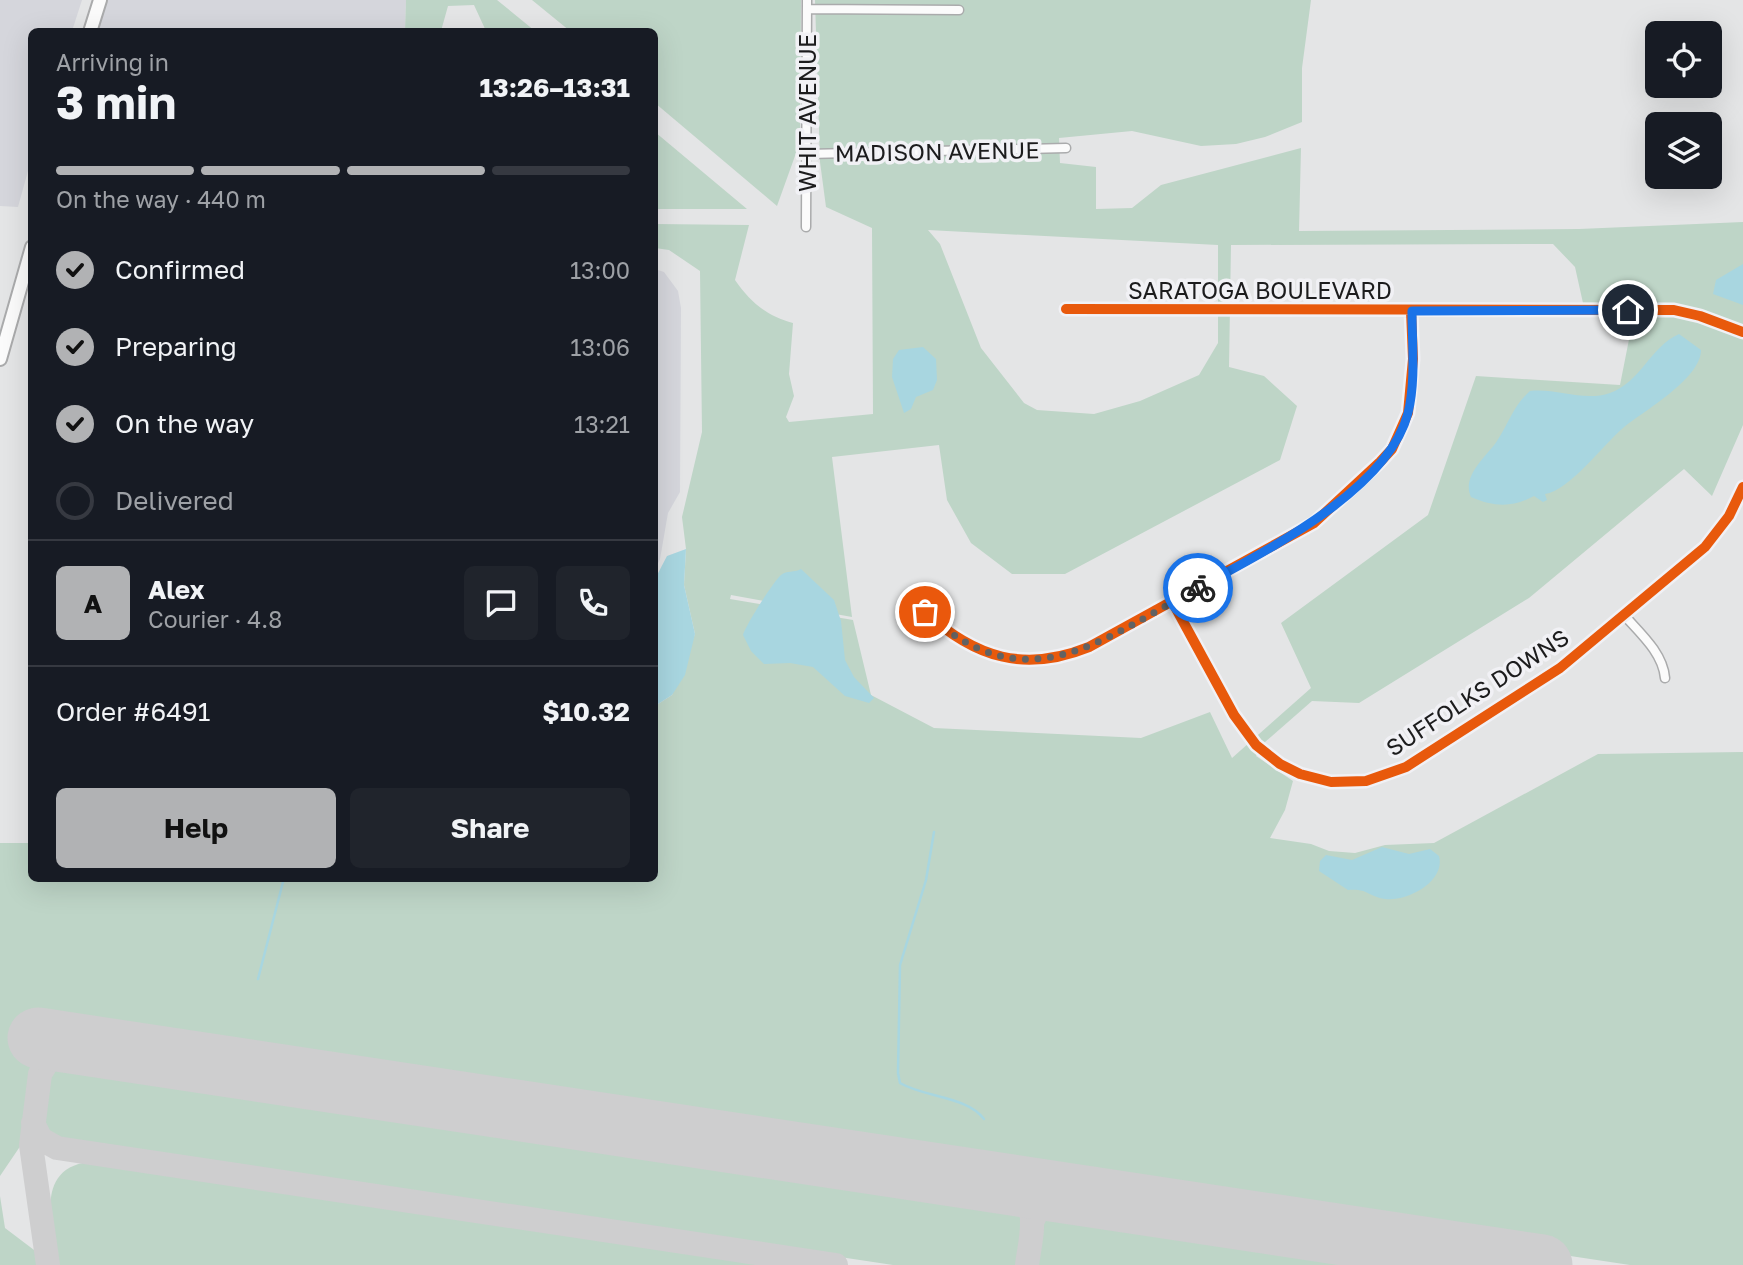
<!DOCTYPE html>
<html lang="en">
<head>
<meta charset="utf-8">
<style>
  body { margin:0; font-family:"Golos Text",sans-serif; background:#20242c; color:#f1f3f6; height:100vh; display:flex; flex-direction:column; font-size:26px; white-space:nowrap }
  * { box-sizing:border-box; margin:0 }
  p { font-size:23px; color:#9ea1a6 }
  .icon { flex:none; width:38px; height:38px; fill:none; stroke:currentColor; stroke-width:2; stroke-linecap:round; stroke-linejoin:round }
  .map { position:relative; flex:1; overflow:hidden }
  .panel { position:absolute; left:28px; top:28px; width:630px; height:854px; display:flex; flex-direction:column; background:#171b24; border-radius:10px; box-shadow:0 7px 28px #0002 }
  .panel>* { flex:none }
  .tools { position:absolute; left:1645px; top:21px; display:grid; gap:14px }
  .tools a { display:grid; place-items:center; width:77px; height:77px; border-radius:10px; background:#171b24; box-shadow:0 7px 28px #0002; font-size:35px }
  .pin { position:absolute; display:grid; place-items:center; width:60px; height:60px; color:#fff; margin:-30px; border:4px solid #fff; border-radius:50%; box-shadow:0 2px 7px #0007 }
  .courier { position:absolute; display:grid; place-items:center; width:70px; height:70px; margin:-35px; border:5px solid #1a73e8; border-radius:50%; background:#fff; color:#222; box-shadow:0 2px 9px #0007 }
  .overview em { font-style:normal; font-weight:700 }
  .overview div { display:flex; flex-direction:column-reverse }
  .overview { display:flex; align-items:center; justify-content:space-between; height:119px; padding:0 28px }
  h1 { font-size:46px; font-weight:700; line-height:52px }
  .bar { display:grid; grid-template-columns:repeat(4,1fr); gap:10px 7px; align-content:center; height:84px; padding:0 28px }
  .bar i { height:9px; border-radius:5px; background:#363941 }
  .bar .active { background:#b1b2b4 }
  .bar p { grid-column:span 4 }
  .line { display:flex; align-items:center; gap:18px; padding:0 28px; border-top:2px solid #363941 }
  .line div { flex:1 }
  .round { display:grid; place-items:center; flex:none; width:74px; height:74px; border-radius:10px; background:#20242c }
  ol { padding:0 28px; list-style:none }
  li { display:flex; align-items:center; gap:21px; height:77px }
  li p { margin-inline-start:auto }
  li .icon { padding:7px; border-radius:50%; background:#b1b2b4; color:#111; stroke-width:4 }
  li:last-child { color:#9ea1a6 }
  li i { width:38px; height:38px; border:4px solid #363941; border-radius:50% }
  .button { display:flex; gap:14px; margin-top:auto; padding:14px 28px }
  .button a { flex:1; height:80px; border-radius:10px; background:#b1b2b4; color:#111; font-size:28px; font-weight:700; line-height:80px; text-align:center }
  .button a+a { background:#20242c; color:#f1f3f6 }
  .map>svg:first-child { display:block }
  .built { fill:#d5d6dc }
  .green { fill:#bed5c7; fill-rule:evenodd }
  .water { fill:#a8d6e0 }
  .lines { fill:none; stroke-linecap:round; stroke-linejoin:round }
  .stream { stroke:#a8d6e0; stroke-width:2.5 }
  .taxiway { stroke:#cececf; stroke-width:24 }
  .runway { stroke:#cececf; stroke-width:61 }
  .street-casing { stroke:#aaabac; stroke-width:11 }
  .primary-casing { stroke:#aaabac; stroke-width:16 }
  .street { stroke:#fbfbfb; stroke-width:8 }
  .primary { stroke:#fbfbfb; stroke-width:12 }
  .cycleway-casing { stroke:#f1f1f5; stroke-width:15 }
  .cycleway { stroke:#e8590c; stroke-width:10 }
  .done { stroke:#626263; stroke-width:7; stroke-dasharray:0 12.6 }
  .route { stroke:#1a73e8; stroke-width:9 }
  .labels { text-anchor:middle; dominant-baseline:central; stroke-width:7; stroke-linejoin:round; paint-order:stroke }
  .street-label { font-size:23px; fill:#1c1c1d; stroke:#f1f1f5 }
</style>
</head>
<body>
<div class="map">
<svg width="1743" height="1265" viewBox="0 0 1743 1265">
  <rect width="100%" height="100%" fill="#e4e5e6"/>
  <path class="built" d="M 0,0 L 82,0 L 72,31 L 32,32 L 31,160 L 18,207 L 0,206 Z
    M 102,0 L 406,0 L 405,31 L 92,32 Z
    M 655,269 L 664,272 L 678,291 L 681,308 L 680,492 L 668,513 L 660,559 L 655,570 Z"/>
  <path class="green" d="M 406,0 L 497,0 L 535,31 L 486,31 L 474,5 L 448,6 L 441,31 L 405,31 Z
    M 532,0 L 801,0 L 800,142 L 777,206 L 655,103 L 654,32 L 570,31 Z
    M 815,0 L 1311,0 L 1302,68 L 1302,122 L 1265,137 L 1236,144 L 1201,146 L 1132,131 L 1059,138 L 1060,163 L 1096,167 L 1096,209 L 1132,208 L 1161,185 L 1301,148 L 1299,231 L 1579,229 L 1743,222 L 1743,425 L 1712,496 L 1684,469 L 1529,598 L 1359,703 L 1312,701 L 1265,742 L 1256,756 L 1293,781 L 1285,810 L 1270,838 L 1311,844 L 1329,851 L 1355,853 L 1385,845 L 1434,843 L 1598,754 L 1743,752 L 1743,1265 L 1630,1265 L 40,1025 L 21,1145 L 0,1176 L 0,843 L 31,843 L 32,878 L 654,878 L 655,706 L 672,695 L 695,634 L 684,585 L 686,549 L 682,517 L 702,432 L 700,271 L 669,250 L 655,248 L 655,224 L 749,225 L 735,280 C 751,303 767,316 793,323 L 789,374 L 794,396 L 786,417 L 789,422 L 873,414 L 872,228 L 826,207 L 820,162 ZM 928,230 L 1218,245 L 1218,343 L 1199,375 L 1140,401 L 1094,414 L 1037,410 L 1024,403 L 981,348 L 940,244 ZM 1553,244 L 1575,267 L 1583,303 L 1636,304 L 1620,385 L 1476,376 L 1428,515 L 1281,623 L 1311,688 L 1232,758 L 1210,712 L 1141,738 L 934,728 L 871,695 L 853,620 L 730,599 L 731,595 L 852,617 L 832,457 L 939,445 L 947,500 L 971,543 L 1012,574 L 1065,574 L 1280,460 L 1297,406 L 1264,376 L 1229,367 L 1231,245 Z
    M 654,132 L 655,132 L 747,209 L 655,209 Z
    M 65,1057 L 1013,1199 L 1025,1216 L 1019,1265 L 893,1265 L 62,1140 L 49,1134 C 35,1119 46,1065 65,1057 Z
    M 89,1162 L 98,1163 L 783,1265 L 57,1265 C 52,1228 34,1168 89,1162 Z
    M 0,1196 L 5,1228 L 38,1253 L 40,1265 L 0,1265 Z
    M 1067,1206 L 1077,1209 L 1452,1265 L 1036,1265 L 1044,1217 L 1053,1209 Z"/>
  <path class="water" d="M 1743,264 L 1743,305 L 1713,294 L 1716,280 Z
    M 1679,334 L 1701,350 C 1701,379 1642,412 1623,428 C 1603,445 1569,491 1545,494 L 1547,500 L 1543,502 L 1534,496 C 1512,508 1494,507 1471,497 C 1461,476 1487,456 1497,441 C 1509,423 1513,406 1530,391 C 1556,388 1584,402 1610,393 C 1641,382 1650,347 1679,334 Z
    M 923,347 L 936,359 L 937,380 L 933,390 L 916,397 L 911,409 L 904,413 L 892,377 L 893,359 L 899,350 Z
    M 686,549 L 684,585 L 695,634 L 685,675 L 672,695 L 655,706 L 655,579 L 667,556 Z
    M 801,569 L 834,600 L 841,621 L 845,660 L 854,677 L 874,698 L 869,703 L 845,696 L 813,667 L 790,663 L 764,664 L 751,651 L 743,635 C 746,625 773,582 781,575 C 787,570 794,573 801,569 Z
    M 1382,847 L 1409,854 L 1430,849 L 1439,856 C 1446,882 1406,902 1385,899 C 1368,896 1367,888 1348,890 L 1319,871 L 1320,861 L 1326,855 L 1352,860 Z"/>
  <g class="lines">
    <path class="stream" d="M 934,832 L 926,880 L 900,965 L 898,1073 L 900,1083 C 926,1098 966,1096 984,1119
      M 258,979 L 284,878"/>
    <path class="taxiway" d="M 33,1123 L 41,1139 L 57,1148 L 836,1265
      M 1007,1184 C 1043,1199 1031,1234 1027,1265
      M 1034,1218 C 1042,1198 1058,1194 1078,1195
      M 48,1265 L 31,1145 L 40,1074 L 52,1054 L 65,1048 L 87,1045"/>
    <path class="runway" d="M 38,1038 L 1542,1265"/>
    <g class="street-casing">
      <path id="street" d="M 808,9 L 959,10
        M 808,154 L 1066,148
        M 806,227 L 807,0
        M 1066,309 L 1674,310 L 1700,316 L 1743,332
        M 1173,603 L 1234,715 L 1256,745 L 1280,764 L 1300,774 L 1331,782 L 1366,781 L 1406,767 L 1560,668 L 1705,547 L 1729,516 L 1743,487
        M 925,612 C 975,658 1025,673 1089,647 L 1314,523 L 1380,462 L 1392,449 L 1408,413 L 1413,359 L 1411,311
        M 1624,615 C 1640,633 1663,653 1665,678"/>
    </g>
    <g class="primary-casing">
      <path id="primary" d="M 90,32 L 100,0
        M 0,359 L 32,247"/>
    </g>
    <use href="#street" class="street"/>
    <use href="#primary" class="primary"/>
    <g class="cycleway-casing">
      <path id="cycleway" d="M 1066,309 L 1674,310 L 1700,316 L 1743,332
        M 1173,603 L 1234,715 L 1256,745 L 1280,764 L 1300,774 L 1331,782 L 1366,781 L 1406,767 L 1560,668 L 1705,547 L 1729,516 L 1743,487
        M 925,612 C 975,658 1025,673 1089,647 L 1314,523 L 1380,462 L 1392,449 L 1408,413 L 1413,359 L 1411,311"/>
    </g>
    <use href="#cycleway" class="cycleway"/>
  </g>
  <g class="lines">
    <path class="done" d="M 925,612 C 1026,705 1099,641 1198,588"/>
    <path class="route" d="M 1198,588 C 1263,552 1388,491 1408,413 C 1416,381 1412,344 1412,311 L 1628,310"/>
  </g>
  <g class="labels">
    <g class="street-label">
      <text transform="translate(807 113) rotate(-90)">WHIT AVENUE</text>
      <text transform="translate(937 151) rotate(-1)">MADISON AVENUE</text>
      <text x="1260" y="290">SARATOGA BOULEVARD</text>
      <text transform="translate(1477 692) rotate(-33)">SUFFOLKS DOWNS</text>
    </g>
  </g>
</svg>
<div class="tools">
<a><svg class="icon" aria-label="locate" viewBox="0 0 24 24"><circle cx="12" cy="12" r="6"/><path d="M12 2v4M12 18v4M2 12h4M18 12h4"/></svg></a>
<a><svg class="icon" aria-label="layers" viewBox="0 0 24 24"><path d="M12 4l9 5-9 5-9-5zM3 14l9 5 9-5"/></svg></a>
</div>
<div class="pin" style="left:925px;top:612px;background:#ea580c"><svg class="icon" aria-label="bag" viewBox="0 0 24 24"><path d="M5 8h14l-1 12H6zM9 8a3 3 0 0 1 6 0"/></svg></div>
<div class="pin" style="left:1628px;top:310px;background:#1f2937"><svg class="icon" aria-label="home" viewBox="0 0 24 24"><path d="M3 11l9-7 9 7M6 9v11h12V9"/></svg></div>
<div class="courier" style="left:1198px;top:588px"><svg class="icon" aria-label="bike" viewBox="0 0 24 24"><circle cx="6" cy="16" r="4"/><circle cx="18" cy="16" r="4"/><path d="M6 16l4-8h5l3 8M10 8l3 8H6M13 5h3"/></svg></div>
<section class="panel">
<div class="overview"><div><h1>3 min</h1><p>Arriving in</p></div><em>13:26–13:31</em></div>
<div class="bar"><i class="active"></i><i class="active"></i><i class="active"></i><i></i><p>On the way · 440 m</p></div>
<ol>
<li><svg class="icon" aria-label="check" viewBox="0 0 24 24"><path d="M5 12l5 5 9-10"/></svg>Confirmed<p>13:00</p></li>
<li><svg class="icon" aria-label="check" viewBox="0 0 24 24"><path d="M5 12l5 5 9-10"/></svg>Preparing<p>13:06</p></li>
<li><svg class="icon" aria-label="check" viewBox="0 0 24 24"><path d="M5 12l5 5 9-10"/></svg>On the way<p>13:21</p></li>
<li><i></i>Delivered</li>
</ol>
<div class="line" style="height:126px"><b class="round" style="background:#b1b2b4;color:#111">A</b><div><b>Alex</b><p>Courier · 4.8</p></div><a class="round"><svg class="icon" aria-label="chat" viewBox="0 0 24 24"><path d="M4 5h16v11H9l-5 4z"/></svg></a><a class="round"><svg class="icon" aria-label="phone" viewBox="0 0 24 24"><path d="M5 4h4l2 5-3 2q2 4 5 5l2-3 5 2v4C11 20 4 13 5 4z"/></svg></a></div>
<div class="line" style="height:91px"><div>Order #6491</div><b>$10.32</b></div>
<div class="button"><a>Help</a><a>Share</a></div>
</section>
</div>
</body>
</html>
